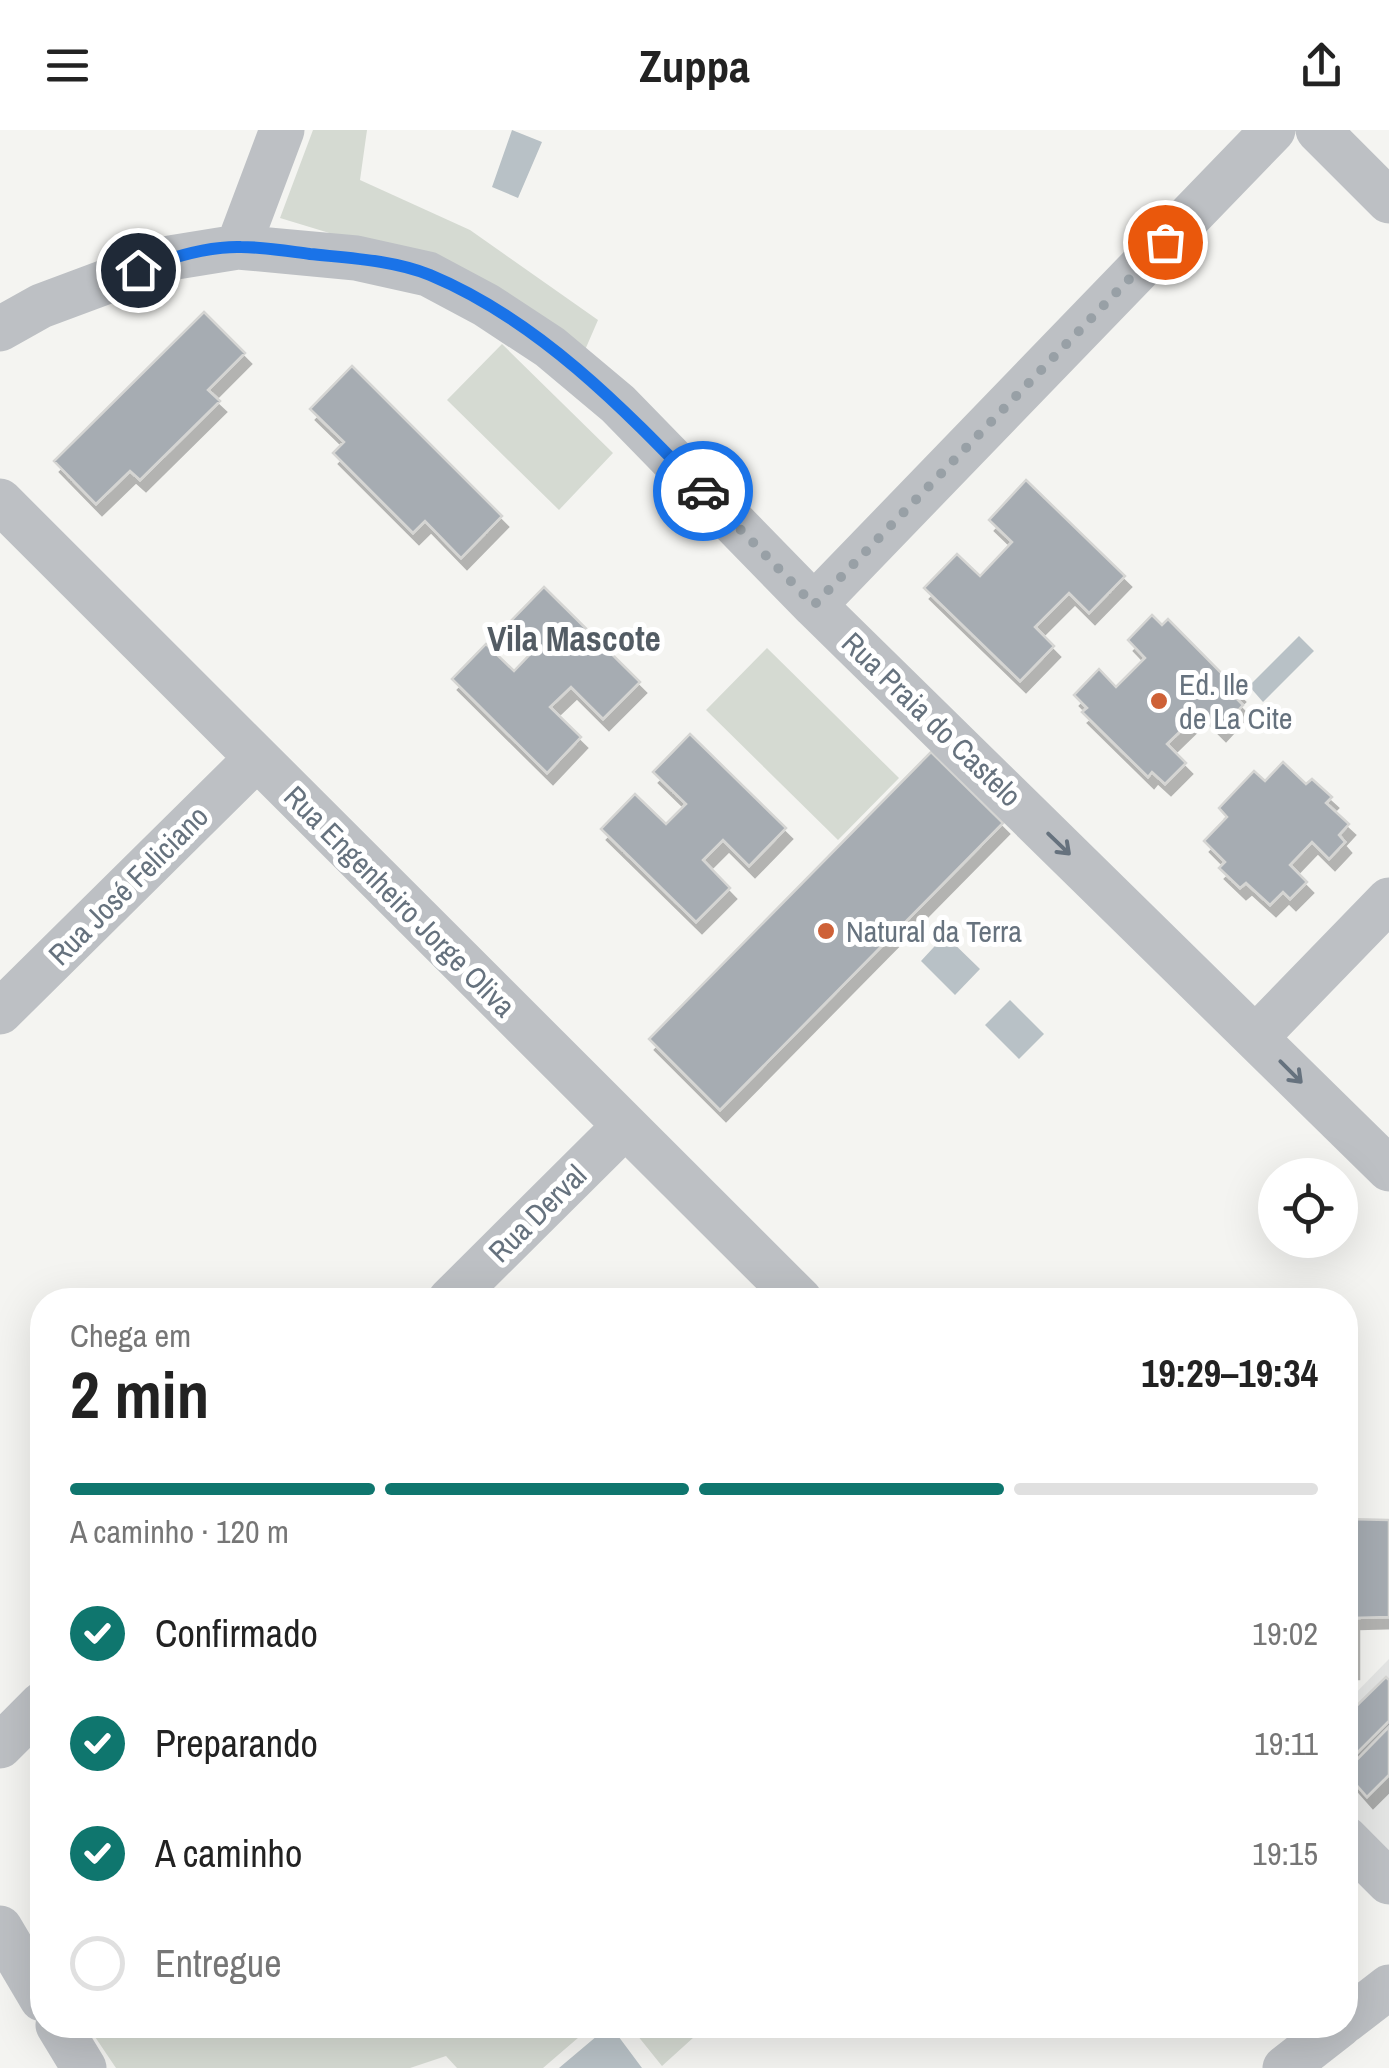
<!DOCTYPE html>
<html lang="pt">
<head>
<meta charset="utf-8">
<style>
  body { margin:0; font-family:"Archivo Narrow",sans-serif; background:#f2f2f2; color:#222; height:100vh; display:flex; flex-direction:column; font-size:38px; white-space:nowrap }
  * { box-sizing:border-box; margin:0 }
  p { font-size:32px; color:#767676 }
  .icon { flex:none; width:55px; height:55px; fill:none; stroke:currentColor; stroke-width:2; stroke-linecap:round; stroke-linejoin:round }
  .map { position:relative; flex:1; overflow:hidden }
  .details { position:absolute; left:30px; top:1158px; width:1328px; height:750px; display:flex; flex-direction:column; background:#fff; border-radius:40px; box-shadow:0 10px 40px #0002 }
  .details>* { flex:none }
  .fabs { position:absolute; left:1258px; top:1028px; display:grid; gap:20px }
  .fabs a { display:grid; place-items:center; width:100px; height:100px; border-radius:50%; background:#fff; box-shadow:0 10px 40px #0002; font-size:50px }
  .pin { position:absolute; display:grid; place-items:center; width:85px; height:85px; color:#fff; margin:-42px; border:5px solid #fff; border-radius:50%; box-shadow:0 2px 10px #0007 }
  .courier { position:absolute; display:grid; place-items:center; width:100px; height:100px; margin:-50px; border:8px solid #1a73e8; border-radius:50%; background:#fff; color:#222; box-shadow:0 2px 12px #0007 }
  .head em { font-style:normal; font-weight:800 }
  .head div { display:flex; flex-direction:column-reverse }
  .head { display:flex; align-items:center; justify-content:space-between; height:170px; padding:0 40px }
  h1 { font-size:65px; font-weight:800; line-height:75px }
  .bar { display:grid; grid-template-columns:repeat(4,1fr); gap:15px 10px; align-content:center; height:120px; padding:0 40px }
  .bar i { height:12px; border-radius:8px; background:#e0e0e0 }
  .bar .selected { background:#0f766e }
  .bar p { grid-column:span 4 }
  ol { padding:0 40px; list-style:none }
  li { display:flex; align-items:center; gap:30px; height:110px }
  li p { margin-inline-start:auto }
  li .icon { padding:10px; border-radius:50%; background:#0f766e; color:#fff; stroke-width:4 }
  li:last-child { color:#767676 }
  li i { width:55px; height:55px; border:5px solid #e0e0e0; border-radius:50% }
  header { display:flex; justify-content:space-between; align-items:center; height:130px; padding:0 40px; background:#fff; font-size:45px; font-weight:800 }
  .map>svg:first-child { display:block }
  .built { fill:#e4e5e4 }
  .green { fill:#d5dad2 }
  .water { fill:#b8c1c6 }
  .building { fill:#a6acb2; stroke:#d5d5d3; stroke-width:2.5; filter:url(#shadow) }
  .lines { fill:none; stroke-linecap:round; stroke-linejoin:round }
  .minor { stroke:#bdc0c4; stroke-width:45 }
  .oneway { stroke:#66727e }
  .done { stroke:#98a0a6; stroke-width:10; stroke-dasharray:0 18 }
  .route { stroke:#1a73e8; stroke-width:12 }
  .poi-dot { fill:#ce6137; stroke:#fff; stroke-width:4 }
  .labels { text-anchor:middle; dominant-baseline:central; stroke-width:10; stroke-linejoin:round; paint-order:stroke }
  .poi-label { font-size:30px; fill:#66727e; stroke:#fff; text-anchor:start }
  .street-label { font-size:30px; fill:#66727e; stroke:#fff }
  .quarter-label { font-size:35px; font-weight:bold; fill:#535c64; stroke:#fff }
</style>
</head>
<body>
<header><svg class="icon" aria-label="menu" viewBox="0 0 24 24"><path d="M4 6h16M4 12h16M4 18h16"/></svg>Zuppa<svg class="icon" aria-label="share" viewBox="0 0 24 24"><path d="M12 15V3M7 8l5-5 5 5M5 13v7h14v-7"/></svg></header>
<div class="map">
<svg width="1389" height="1938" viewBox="0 0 1389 1938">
  <defs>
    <filter id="shadow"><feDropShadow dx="6" dy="11" stdDeviation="0" flood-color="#0004"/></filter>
  </defs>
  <rect width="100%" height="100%" fill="#f4f4f1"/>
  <path class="built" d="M 1389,1529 L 1389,1724 L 1345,1681 L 1345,1574 Z"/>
  <path class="green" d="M 313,0 L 367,0 L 360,50 L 470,100 L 598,190 L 585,220 L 359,112 L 280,88 Z
    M 502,214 L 613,323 L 559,380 L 447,270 Z
    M 767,518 L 899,648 L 838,710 L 706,580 Z
    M 87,1895 L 593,1895 L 543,1938 L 457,1938 L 446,1926 L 410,1938 L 116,1938 Z
    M 629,1895 L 686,1895 L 694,1907 L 662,1936 Z"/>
  <path class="water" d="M 512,0 L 542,12 L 518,68 L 492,57 Z
    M 1299,506 L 1314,521 L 1263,572 L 1249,556 Z
    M 945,805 L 980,839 L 955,865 L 921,831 Z
    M 1010,870 L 1044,904 L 1019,929 L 985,895 Z
    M 610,1895 L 642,1938 L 559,1938 Z"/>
  <path class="building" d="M 204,182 L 245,223 L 208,260 L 220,271 L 140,350 L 130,341 L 96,374 L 54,331 Z
    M 352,236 L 502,386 L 461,428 L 425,391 L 413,403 L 333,323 L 344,312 L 310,279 Z
    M 1026,350 L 1125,446 L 1089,483 L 1069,463 L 1035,497 L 1054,516 L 1020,551 L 924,458 L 957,424 L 980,446 L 1012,412 L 989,390 Z
    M 544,457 L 640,552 L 603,589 L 571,557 L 550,577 L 581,607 L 547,643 L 452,549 L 486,514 L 514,541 L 534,520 L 508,494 Z
    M 1152,485 L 1162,495 L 1168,489 L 1239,561 L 1234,566 L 1243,575 L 1220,600 L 1201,581 L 1167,614 L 1186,633 L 1165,654 L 1152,642 L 1148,647 L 1082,582 L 1087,578 L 1074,565 L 1099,539 L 1116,557 L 1145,528 L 1128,510 Z
    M 690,604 L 786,698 L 749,736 L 723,710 L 703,730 L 730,758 L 696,792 L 601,699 L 635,664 L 666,694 L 686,674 L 653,642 Z
    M 931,622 L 1003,693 L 720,980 L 649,909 Z
    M 1283,632 L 1306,654 L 1312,649 L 1332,667 L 1326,673 L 1349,694 L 1339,705 L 1345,712 L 1329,729 L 1312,712 L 1290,735 L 1307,752 L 1290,769 L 1283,762 L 1270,775 L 1246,753 L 1240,758 L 1219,738 L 1225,732 L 1204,711 L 1227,687 L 1219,678 L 1254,641 L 1265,651 Z
    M 1345,1389 L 1389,1390 L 1389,1487 L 1353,1488 L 1353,1538 L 1345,1538 Z
    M 1386,1547 L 1389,1550 L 1389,1591 L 1345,1635 L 1345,1587 Z
    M 1389,1597 L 1389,1645 L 1367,1667 L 1345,1642 Z"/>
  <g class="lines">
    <path class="minor" d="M 1318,0 L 1389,71
      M 238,117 L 282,0
      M 0,199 L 41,176 L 170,128 L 238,117 L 356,128 L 428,144 L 486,175 L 550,217 L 618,274 L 814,475 L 1389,1039
      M 0,371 L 800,1170
      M 814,475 L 1273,0
      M 0,882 L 257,628
      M 1256,907 L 1389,770
      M 450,1170 L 625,996
      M 0,1616 L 42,1574
      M 1345,1708 L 1389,1752
      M 0,1798 L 42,1869
      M 1345,1891 L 1389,1857
      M 58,1895 L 84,1938
      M 1285,1938 L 1340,1895"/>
  </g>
  <defs><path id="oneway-shaft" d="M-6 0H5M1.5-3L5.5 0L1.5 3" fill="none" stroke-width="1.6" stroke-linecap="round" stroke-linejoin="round" transform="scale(2.5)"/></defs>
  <g class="oneway">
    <use href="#oneway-shaft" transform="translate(1059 714) rotate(44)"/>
    <use href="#oneway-shaft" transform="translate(1291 942) rotate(45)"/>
  </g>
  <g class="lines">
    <path class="done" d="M 703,361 L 814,475 L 1165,112"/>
    <path class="route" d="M 138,140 C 169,128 207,116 241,117 C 264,117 287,121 310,124 C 348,128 393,130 430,145 C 538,190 623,278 703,361"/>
  </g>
  <g class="poi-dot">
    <circle cx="1159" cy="571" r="10"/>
    <circle cx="826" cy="801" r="10"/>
  </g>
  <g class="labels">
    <g class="poi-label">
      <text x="1179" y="554">Ed. Ile<tspan x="1179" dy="34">de La Cite</tspan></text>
      <text x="846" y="801">Natural da Terra</text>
    </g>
    <g class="street-label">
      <text transform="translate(932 589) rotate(44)">Rua Praia do Castelo</text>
      <text transform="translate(128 755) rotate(-45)">Rua José Feliciano</text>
      <text transform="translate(400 771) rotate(45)">Rua Engenheiro Jorge Oliva</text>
      <text transform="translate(537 1083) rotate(-45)">Rua Derval</text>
    </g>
    <g class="quarter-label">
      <text x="574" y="508">Vila Mascote</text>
    </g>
  </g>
</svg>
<div class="fabs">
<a><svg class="icon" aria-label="locate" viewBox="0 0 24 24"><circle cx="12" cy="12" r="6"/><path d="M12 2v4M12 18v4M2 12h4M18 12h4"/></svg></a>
</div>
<div class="pin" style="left:1165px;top:112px;background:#ea580c"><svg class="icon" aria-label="bag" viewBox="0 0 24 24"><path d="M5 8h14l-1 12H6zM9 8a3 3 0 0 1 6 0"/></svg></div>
<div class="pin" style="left:138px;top:140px;background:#1f2937"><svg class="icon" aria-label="home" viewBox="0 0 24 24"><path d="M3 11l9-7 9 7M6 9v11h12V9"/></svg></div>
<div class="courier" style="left:703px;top:361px"><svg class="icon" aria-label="car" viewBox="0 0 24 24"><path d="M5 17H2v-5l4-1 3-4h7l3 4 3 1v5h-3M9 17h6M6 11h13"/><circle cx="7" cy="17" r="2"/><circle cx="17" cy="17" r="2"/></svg></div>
<section class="details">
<div class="head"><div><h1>2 min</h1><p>Chega em</p></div><em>19:29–19:34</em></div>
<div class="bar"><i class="selected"></i><i class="selected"></i><i class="selected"></i><i></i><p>A caminho · 120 m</p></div>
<ol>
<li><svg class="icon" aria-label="check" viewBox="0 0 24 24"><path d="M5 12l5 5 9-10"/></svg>Confirmado<p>19:02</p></li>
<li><svg class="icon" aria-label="check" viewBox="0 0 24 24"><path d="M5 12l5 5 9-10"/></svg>Preparando<p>19:11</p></li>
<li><svg class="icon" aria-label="check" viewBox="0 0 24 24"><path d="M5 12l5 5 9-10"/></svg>A caminho<p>19:15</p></li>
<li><i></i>Entregue</li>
</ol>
</section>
</div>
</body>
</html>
